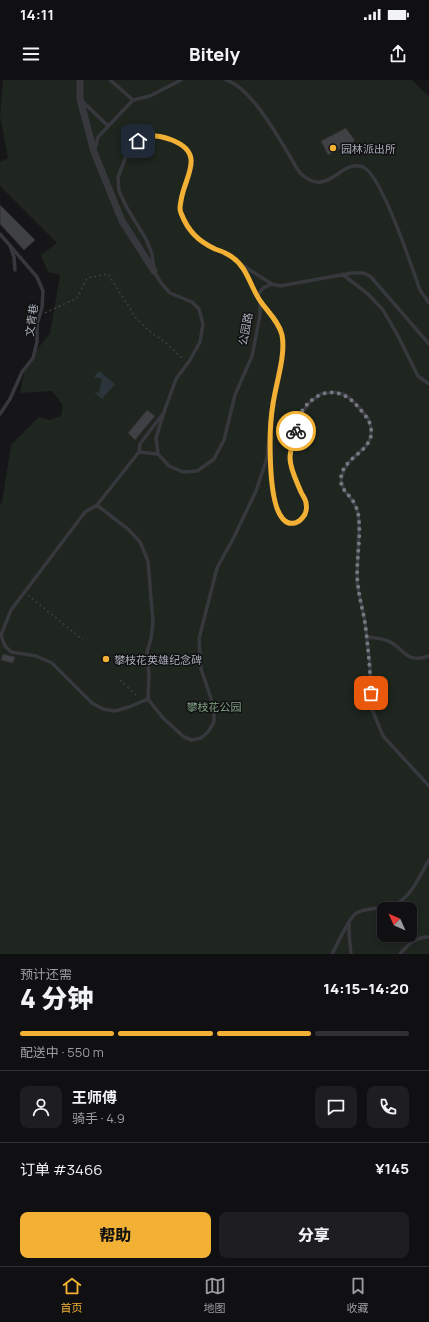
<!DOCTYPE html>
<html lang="zh">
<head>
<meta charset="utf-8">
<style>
  body { margin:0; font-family:Manrope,"Noto Sans SC",sans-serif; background:#1e1e20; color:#f1f3f6; height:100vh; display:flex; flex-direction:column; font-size:15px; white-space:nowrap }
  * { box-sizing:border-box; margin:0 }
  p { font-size:13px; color:#9c9d9f }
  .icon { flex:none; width:22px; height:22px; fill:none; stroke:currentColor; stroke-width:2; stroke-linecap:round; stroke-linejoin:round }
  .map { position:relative; height:874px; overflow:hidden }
  .side { display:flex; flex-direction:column; background:#101012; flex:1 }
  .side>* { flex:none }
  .needle { width:26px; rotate:315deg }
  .controls { position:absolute; left:377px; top:822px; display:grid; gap:8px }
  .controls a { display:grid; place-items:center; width:40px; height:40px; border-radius:8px; background:#101012; box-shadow:0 2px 6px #0003,0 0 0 1px #303032; font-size:20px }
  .pin { position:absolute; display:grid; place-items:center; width:34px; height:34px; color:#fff; margin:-17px; border-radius:8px; box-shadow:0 2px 6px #0006 }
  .courier { position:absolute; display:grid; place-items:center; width:40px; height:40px; margin:-20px; border:3px solid #f2b134; border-radius:50%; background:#fff; color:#222; box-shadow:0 1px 5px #0007 }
  .overview em { font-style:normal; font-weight:800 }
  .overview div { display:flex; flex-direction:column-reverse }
  .overview { display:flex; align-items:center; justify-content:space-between; height:68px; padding:0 20px }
  h1 { font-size:26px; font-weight:800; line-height:30px }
  .bar { display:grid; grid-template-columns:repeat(4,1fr); gap:6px 4px; align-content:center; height:48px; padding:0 20px }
  .bar i { height:5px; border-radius:3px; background:#303032 }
  .bar .current { background:#f2b134 }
  .bar p { grid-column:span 4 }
  .line { display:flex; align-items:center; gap:10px; padding:0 20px; border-top:1px solid #303032 }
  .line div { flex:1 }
  .round { display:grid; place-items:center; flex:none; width:42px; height:42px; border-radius:8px; background:#1e1e20 }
  .primary-button { display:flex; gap:8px; margin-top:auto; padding:8px 20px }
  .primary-button a { flex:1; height:46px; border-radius:8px; background:#f2b134; color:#111; font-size:16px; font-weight:800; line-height:46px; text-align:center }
  .primary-button a+a { background:#1e1e20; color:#f1f3f6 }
  .status { display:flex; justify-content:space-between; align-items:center; height:28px; padding:0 20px; background:#101012; direction:ltr }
  .status svg { height:11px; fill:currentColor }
  header { display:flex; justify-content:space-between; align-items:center; height:52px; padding:0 20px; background:#101012; font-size:18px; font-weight:800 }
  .tab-bar { display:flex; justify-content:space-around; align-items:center; height:56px; border-top:1px solid #303032; background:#101012; font-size:11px; color:#9c9d9f }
  .tab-bar a { display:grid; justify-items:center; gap:2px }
  .tab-bar .current { color:#f2b134 }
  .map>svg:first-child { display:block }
  .green { fill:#1e261f; fill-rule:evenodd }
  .water { fill:#2c353c }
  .building { fill:#404145; stroke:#303034 }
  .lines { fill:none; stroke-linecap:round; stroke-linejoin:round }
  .path { stroke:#3d3f44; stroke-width:1.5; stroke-dasharray:2 3; stroke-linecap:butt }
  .service { stroke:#37383d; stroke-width:3.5 }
  .minor { stroke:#37383d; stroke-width:7 }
  .done { stroke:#757880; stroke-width:4; stroke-dasharray:0 7.2 }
  .route { stroke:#f2b134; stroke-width:5 }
  .poi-dot { fill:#f2b134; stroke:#111113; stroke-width:1.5 }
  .labels { text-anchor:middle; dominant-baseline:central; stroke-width:3; stroke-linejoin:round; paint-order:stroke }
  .poi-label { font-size:11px; fill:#a8adb8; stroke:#111113; text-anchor:start }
  .street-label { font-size:11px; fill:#a8adb8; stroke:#111113 }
  .park-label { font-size:11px; fill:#7fa381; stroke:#111113 }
</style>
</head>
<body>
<div class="status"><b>14:11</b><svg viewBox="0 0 49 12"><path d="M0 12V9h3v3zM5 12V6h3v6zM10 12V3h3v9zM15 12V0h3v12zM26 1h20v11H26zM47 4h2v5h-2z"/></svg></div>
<header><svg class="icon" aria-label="menu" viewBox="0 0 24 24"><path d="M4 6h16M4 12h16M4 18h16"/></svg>Bitely<svg class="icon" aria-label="share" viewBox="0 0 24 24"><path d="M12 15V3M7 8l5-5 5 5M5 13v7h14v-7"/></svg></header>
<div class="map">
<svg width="429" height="874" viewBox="0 0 429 874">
  <rect width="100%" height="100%" fill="#161618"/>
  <path class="green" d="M 3,0 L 412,0 L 429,16 L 429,874 L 0,874 L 0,424 L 2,422 L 11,365 L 39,337 L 50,340 L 61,336 L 63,325 L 52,311 L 20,313 L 26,284 L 50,253 L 60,195 L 48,192 L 41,175 L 57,163 L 0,106 L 0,82 L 8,78 L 0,36 ZM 384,829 L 410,829 L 410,855 L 384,855 Z"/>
  <path class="water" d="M 99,291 L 115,304 L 102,319 L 94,312 L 99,313 L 102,299 L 94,297 Z"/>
  <path class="building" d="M 346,48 L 355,61 L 328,75 L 321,61 Z
    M 0,125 L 35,160 L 24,170 L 0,144 Z
    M 147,330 L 155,336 L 135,360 L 128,353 Z
    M 3,574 L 15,577 L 13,583 L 1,580 Z"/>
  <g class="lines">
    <path class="path" d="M 45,233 L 77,218 L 87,198 L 108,194 L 136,238 L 149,251 L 165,262 L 184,280
      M 28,515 L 83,560
      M 120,600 L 138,617"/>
    <path class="service" d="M 110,0 L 133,20
      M 226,0 C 254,8 284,68 300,93 C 329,120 340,78 363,87 C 382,95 412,188 420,210 L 429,223
      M 82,21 L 108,46
      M 148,56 L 160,56 L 178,63 L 187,69 L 191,76 L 192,86 L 182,115 L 180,130 L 186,146 L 201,161 L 231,176 L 241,184 L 260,221 L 260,235 L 252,276 L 235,315 L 224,360 L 214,379 L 197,391 L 183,392 L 169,386 L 158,374 L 156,358 L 164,332 L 176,299 L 190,280 L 200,262 L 203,244 L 199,229 L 192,222 L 170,213 L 161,203 L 154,191 L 152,174 L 146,159 L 127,128 L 119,111 L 118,97 L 129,69 L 138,61 Z
      M 95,69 L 98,57 L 133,20 L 150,16 L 181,0
      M 0,154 L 37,197 L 43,211 L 42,228 L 37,244 L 37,262 L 33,278 L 22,292 L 10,319 L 0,334
      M 10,166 L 14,177 L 15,190
      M 242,185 L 272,204 L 280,206 L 352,193 L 364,193 L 371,197 L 429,264
      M 342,194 L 368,214 L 383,230 L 398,256 L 418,296 L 429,304
      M 257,216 L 263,208 L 272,204
      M 270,364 L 273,412 L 276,429 L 283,440 L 291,444 L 300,442 L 306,434 L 306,423 L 295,398 L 290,378 L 299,337 L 309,323 L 321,314 L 334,312 L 346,315 L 356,324 L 368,338 L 371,348 L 371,357 L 366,366 L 350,381 L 344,390 L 341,400 L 344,410 L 352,420 L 357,429 L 359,442 L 357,503 L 365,542 L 370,585 L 371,627 L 383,656 L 429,706
      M 139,372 L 158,374
      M 97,425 L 129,450 L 140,462 L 148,481 L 153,542 L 151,559 L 147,572 L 149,595 L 148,619 L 163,638 L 184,657 L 192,660 L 201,658 L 208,652 L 214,642 L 214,627 L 201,589 L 199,559 L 217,488 L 234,457 L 256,411 L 267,378 L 272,325 L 283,268 L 282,254 L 274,239 L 260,222
      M 367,557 C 375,558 385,558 392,563 C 407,573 408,583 429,576
      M 148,619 L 129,627 L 115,631 L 103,629 L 92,623 L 52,583 L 36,576 L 11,572 L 5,566 L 1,555 L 11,530 L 85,432 L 97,425 L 139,372 L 140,364 L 162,335
      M 349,844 L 349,853 L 351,874
      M 332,874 C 337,865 348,840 355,834 C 364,828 376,829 385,827 C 409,825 418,798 429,780
      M 400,874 C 407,865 417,856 429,857"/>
    <path class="minor" d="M 80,0 L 80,19 L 94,72 L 122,141 L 154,191"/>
  </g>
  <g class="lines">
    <path class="done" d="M 296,351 C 297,346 297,341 299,336 C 313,310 339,303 359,328 C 364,334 370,340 371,348 C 375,373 339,377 341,401 C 341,410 349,414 353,421 C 357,428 359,434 359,441 C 361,462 355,484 358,505 C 359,518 363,530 365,543 C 368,566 370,589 371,613"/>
    <path class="route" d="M 138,61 C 152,54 158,55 172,60 C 207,74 184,97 181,121 C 180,126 179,129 181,133 C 188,151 198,161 215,169 C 221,171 227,173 232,177 C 248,188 250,207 261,222 C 268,232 279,242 282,255 C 286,275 276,303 273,324 C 269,347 267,422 283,439 C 289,446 298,444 303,437 C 306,434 307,428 306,423 C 306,420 303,416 301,412 C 297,402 290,389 290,378 C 290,369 294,360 296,351"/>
  </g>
  <g class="poi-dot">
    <circle cx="333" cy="68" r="4"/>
    <circle cx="106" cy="579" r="4"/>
  </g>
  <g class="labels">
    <g class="poi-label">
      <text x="341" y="68">园林派出所</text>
      <text x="114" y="579">攀枝花英雄纪念碑</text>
    </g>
    <g class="street-label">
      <text transform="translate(31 240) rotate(-82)">文青巷</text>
      <text transform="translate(245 249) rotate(-80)">公园路</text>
    </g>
    <g class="park-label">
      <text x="214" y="626">攀枝花公园</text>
    </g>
  </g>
</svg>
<div class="controls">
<a><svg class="needle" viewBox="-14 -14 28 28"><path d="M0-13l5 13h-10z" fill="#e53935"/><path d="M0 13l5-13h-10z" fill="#9c9d9f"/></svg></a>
</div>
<div class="pin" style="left:371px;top:613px;background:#ea580c"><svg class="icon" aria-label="bag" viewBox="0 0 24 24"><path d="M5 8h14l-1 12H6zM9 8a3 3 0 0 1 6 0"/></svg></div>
<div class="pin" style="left:138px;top:61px;background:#1f2937"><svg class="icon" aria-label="home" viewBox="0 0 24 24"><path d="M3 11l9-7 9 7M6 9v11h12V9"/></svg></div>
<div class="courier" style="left:296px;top:351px"><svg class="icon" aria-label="bike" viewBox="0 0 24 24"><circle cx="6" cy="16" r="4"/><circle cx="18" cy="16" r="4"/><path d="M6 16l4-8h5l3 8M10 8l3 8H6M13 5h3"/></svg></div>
</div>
<section class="side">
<div class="overview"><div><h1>4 分钟</h1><p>预计还需</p></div><em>14:15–14:20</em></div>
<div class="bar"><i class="current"></i><i class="current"></i><i class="current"></i><i></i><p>配送中 · 550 m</p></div>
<div class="line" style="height:72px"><a class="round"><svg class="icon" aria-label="person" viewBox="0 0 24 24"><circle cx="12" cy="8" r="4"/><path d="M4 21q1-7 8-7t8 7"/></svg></a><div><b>王师傅</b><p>骑手 · 4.9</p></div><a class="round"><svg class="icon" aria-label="chat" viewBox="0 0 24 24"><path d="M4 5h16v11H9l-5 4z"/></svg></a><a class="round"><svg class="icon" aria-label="phone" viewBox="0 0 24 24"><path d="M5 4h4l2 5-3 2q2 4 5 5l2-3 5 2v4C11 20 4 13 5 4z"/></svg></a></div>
<div class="line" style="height:52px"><div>订单 #3466</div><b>¥145</b></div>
<div class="primary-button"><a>帮助</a><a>分享</a></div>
</section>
<nav class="tab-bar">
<a class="current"><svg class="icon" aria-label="home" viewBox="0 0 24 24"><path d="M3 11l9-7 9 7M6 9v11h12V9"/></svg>首页</a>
<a><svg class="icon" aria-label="map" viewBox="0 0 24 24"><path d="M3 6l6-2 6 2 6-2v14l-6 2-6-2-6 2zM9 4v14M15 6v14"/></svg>地图</a>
<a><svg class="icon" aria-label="saved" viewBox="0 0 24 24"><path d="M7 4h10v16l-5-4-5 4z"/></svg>收藏</a>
</nav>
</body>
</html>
